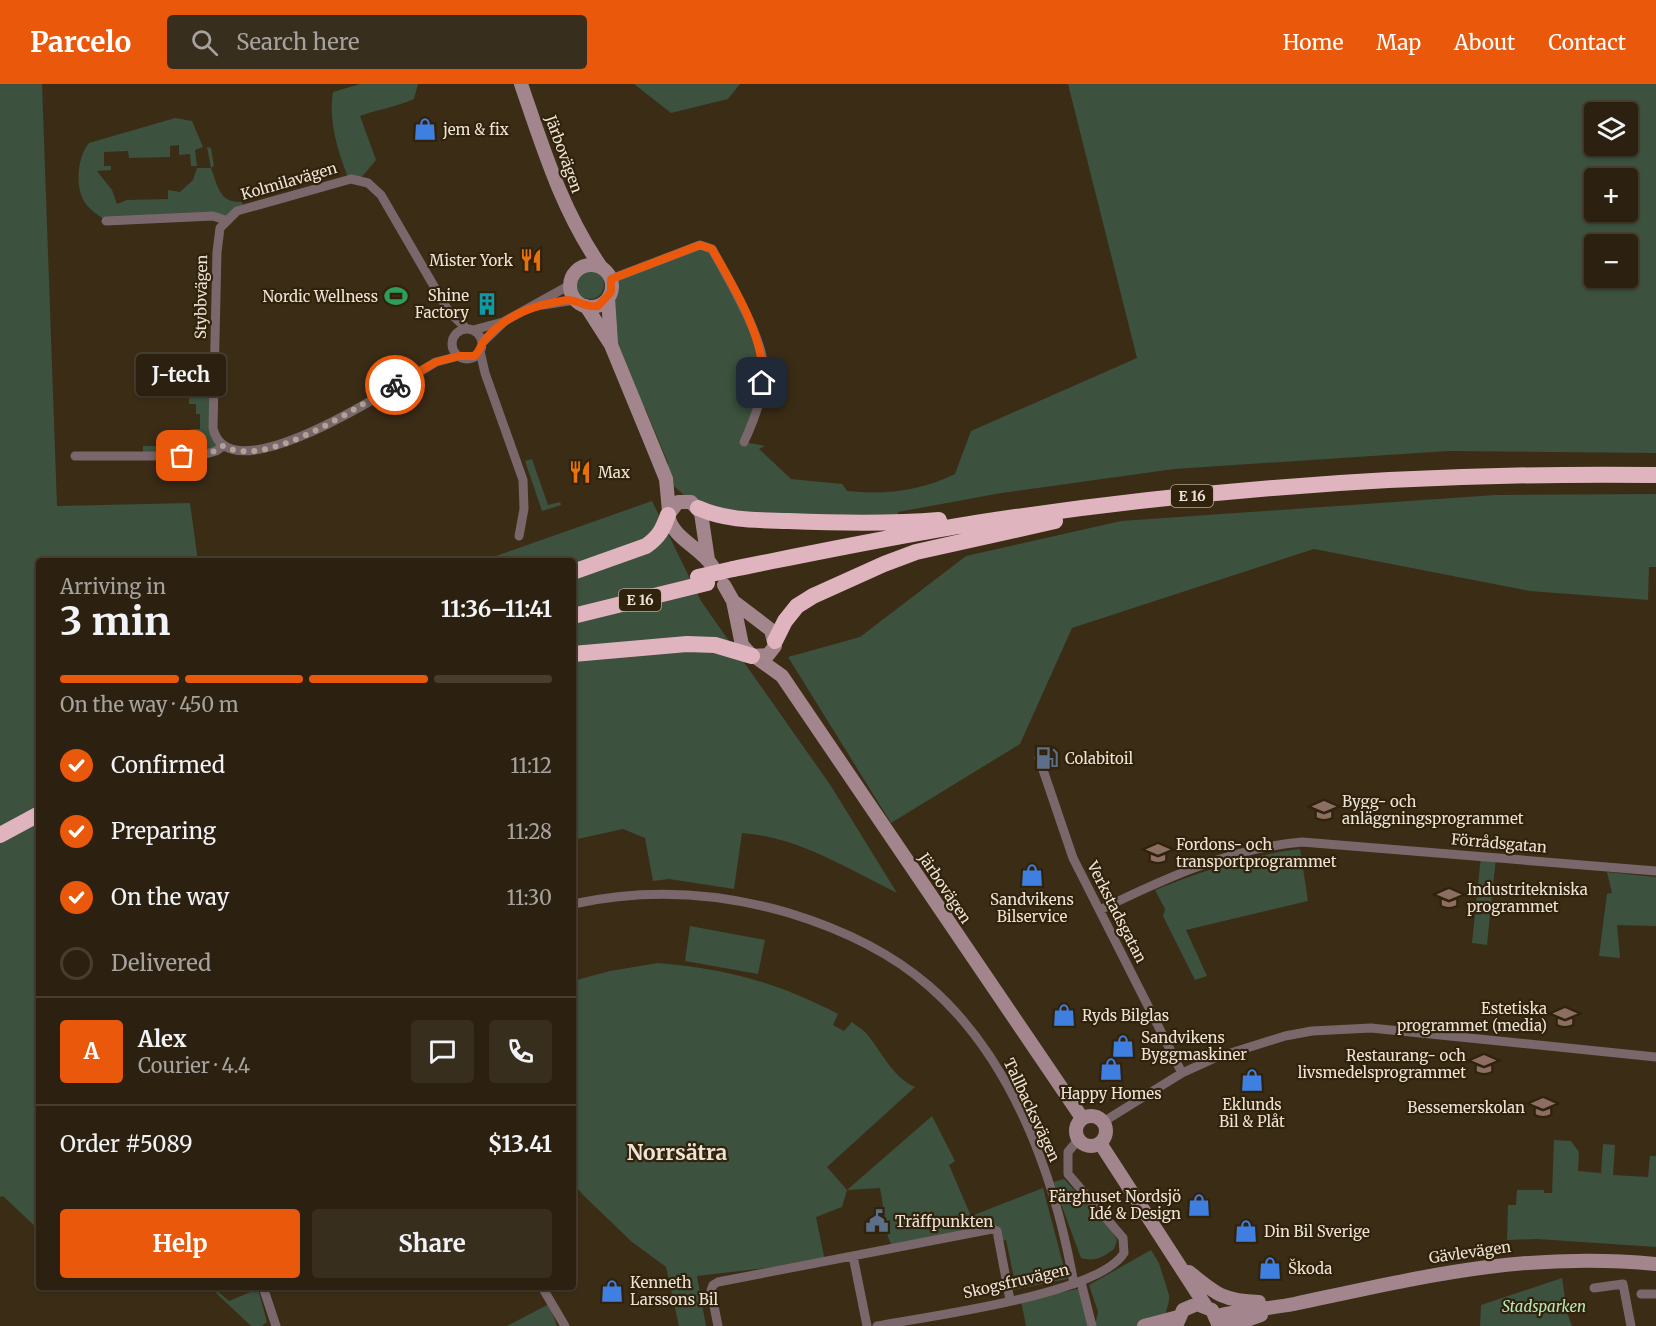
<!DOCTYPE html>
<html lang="en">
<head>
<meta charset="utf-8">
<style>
  body { margin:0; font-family:Merriweather,serif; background:#382e1e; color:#f1f3f6; height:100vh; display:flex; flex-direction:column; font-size:22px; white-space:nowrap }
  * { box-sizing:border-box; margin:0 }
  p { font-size:20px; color:#a6a39f }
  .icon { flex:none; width:33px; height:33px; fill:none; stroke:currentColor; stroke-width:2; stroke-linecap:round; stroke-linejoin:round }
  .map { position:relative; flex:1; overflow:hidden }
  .sheet { position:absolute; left:36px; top:474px; width:540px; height:732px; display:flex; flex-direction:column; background:#2c2110; border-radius:6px; box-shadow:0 2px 4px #0004,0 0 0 2px #483e30 }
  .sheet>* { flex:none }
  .tools { position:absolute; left:1584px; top:18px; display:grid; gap:12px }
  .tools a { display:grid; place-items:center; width:54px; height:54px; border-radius:6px; background:#2c2110; box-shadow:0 2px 4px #0004,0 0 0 2px #483e30; font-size:30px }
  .pin { position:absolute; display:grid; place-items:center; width:51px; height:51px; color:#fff; margin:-26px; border-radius:12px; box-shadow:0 3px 9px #0006 }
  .courier { position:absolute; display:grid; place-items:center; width:60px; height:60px; margin:-30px; border:4px solid #ea580c; border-radius:50%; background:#fff; color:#222; box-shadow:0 2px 8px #0007 }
  .bubble { position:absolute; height:42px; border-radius:6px; background:#2c2110; box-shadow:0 2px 4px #0004,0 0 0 2px #483e30; font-size:20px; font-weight:700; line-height:42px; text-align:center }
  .headline em { font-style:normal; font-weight:700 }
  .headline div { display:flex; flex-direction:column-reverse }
  .headline { display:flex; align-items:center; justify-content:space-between; height:102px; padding:0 24px }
  h1 { font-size:39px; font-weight:700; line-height:45px }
  .bar { display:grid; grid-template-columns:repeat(4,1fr); gap:9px 6px; align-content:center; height:72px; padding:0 24px }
  .bar i { height:8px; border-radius:4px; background:#483e30 }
  .bar .selected { background:#ea580c }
  .bar p { grid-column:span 4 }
  .line { display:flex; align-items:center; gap:15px; padding:0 24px; border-top:2px solid #483e30 }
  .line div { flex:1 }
  .round { display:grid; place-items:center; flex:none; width:63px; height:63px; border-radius:6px; background:#382e1e }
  ol { padding:0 24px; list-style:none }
  li { display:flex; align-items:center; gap:18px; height:66px }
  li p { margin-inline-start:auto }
  li .icon { padding:6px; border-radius:50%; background:#ea580c; color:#fff; stroke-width:4 }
  li:last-child { color:#a6a39f }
  li i { width:33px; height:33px; border:3px solid #483e30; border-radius:50% }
  .button { display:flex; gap:12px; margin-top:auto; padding:12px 24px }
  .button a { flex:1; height:69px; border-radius:6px; background:#ea580c; color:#fff; font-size:24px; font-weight:700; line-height:69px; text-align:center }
  .button a+a { background:#382e1e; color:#f1f3f6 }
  header { display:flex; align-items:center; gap:36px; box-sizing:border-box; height:84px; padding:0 30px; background:#ea580c; color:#fff }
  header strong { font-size:28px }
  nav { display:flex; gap:33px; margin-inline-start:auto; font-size:21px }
  .search { width:420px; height:54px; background:#382e1e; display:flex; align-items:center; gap:15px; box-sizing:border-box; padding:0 21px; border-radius:6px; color:#a6a39f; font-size:22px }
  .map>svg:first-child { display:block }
  .green { fill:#3c513e; fill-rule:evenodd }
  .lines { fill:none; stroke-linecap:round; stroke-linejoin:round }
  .street { stroke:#79676c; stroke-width:9 }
  .secondary { stroke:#a3868d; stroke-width:14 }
  .highway { stroke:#e0b4bf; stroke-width:16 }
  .highway-bridge { stroke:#e0b4bf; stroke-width:16 }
  .done { stroke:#afa393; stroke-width:6; stroke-dasharray:0 10.8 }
  .route { stroke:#ea580c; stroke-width:8 }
  .labels { text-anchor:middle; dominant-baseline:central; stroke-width:4.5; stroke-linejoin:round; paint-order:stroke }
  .shield { fill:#31220c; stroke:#b5a999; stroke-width:1.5 }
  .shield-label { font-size:14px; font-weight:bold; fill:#ede3d6 }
  .poi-label { font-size:15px; fill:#ede3d6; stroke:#31220c; text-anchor:start }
  .street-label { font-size:15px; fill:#ede3d6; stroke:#31220c }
  .park-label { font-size:15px; font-style:italic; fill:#b6eabb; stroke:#31220c }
  .district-label { font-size:21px; font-weight:bold; fill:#ede3d6; stroke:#31220c }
</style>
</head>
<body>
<header>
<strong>Parcelo</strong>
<div class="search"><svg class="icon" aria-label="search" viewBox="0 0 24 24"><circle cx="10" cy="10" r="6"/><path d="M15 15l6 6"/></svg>Search here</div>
<nav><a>Home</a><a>Map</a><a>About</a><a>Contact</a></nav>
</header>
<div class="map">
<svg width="1656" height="1242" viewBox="0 0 1656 1242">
  <rect width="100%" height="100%" fill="#3b2c16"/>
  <path class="green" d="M 0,0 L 42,0 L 57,422 L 190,419 L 198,477 L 39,477 L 39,1146 L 3,1112 L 0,1113 Z
    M 360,0 L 418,0 L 414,15 C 396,23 379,25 360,32 L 376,76 L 360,95 L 349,96 C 338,68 328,37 333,8 Z
    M 634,0 L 740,0 L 728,15 L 671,29 Z
    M 1068,0 L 1656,0 L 1656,369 L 1448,367 L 1174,385 L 1001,409 L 898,428 L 899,438 L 698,424 L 666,395 L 668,379 L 645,324 L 637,326 L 611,261 L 611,195 L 706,162 L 758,259 L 763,284 L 744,358 L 765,362 L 759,365 L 791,395 L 842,400 L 847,407 C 886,411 920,407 955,390 L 971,347 L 1137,274 ZM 1594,28 L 1628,28 L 1628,62 L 1594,62 ZM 1594,94 L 1628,94 L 1628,128 L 1594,128 ZM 1594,160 L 1628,160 L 1628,194 L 1594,194 Z
    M 175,34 L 192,37 L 203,63 L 195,66 L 197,82 L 191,82 L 190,70 L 179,71 L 179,61 L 170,62 L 170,73 L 129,74 L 128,67 L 104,68 L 104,82 L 111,82 L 111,86 L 97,87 L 112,106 L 117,120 L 127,116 L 168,115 L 168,106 L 180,108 L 193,96 L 197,84 L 211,84 L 207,63 L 211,64 L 214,82 L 211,84 C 218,102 219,119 242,118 L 244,125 L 225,136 L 106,137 C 97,130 86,124 82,113 C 75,98 79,70 89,59 Z
    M576 201a14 14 0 1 1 28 0a14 14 0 1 1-28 0Z
    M 189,301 L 214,301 L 213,344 L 223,362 L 216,367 L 143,372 L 143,362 L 161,362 L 161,352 L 185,354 L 190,350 L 191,345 L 200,345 L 200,330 L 196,330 L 196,320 L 189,320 Z
    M 532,375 L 548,421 L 560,418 L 561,421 L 542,427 L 525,377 Z
    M 1656,410 L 1656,483 L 1649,483 L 1648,516 L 1530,507 L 1314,465 L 1072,544 L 1020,660 L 891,739 L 788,573 L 860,553 L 966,472 L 1121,437 L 1495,411 Z
    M 652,417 L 701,517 L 831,702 L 897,809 C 848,785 798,753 742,749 L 734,805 L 669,795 L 653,797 L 645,754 L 623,745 L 573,756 L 573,477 L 482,477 Z
    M 1300,765 L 1308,817 L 1186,846 L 1207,892 L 1195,896 L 1163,832 L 1165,825 L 1155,806 C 1201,787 1250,771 1300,765 Z
    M 1481,772 L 1496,773 L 1487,861 L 1472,859 Z
    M 1607,788 L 1656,793 L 1656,842 L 1617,841 L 1620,874 L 1599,872 L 1607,810 L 1612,809 Z
    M 690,842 L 765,856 L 758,890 L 685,877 Z
    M 658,879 C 727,885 776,898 838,930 L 833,941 L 844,947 L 852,938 C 858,943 866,947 870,954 C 883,971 894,994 915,1003 L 827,1083 L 847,1106 L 932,1032 L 955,1077 L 949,1081 L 971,1132 L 1043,1104 L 1067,1195 L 1008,1207 L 1006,1196 L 1014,1194 L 1006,1156 L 999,1157 L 997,1147 L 893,1164 L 888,1153 L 880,1104 L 847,1106 L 842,1123 L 816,1133 L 825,1177 L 697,1192 L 706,1242 L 679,1242 L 666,1183 L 632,1158 L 583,1111 L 573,1099 L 573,897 L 610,887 Z
    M 1554,1056 L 1571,1057 L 1579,1068 L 1578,1087 L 1601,1089 L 1603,1060 L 1615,1061 L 1613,1091 L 1648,1093 L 1650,1072 L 1656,1072 L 1656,1163 L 1537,1155 L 1507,1156 L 1508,1121 L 1516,1121 L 1517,1106 L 1544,1106 L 1544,1109 L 1552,1109 Z
    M 1064,1095 L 1109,1143 L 1117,1156 L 1114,1165 C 1103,1173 1095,1178 1081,1174 L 1053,1098 Z
    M 1151,1166 L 1159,1179 L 1169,1211 C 1170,1220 1165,1226 1165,1235 L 1144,1242 L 1026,1242 L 1021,1217 L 1082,1204 L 1092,1237 L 1096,1237 L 1098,1228 L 1089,1201 Z
    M 1562,1194 L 1567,1228 L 1572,1242 L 1480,1242 L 1481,1221 Z
    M 215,1205 L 229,1217 L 258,1205 L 267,1238 L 262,1242 L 251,1242 L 215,1208 Z
    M 549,1220 L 557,1242 L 507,1242 Z"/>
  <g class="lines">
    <path class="street" d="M 106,137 L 213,132 L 225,136
      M 611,195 L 700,161 L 712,165 C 728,194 759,247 763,278 C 766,306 755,334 744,358
      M 543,221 L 575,216
      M452 260a15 15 0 1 1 30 0a15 15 0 1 1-30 0Z
      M 473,246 L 503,238
      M 482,259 L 505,237 L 570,201
      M 480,267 L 485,289 L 523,396 L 524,425 L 519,452
      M 459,272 L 436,278 C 404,296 228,416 213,344 L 217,168 L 220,144 L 237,127 L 351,95 L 368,99 L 381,111 L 449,228 L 467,245
      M 75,372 L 199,372 L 216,367 L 223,362
      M 1039,674 L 1073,774 L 1182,989
      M 573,820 C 646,804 718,808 789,829 C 838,844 890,868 929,902 C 1013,975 1055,1093 1074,1200
      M 1100,826 C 1163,795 1231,764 1302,758 L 1656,787
      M 1103,1038 L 1182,989 L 1215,974 L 1285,952 L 1312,947 L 1371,944 L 1656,973
      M 853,1172 L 867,1242
      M 1081,1198 L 1092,1242
      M 263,1203 L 276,1242
      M 542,1203 L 565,1242
      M 1594,1204 L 1623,1200 L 1631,1242
      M 1641,1210 L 1656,1210
      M 718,1242 L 711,1207 L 713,1201 L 718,1198 L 992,1145 L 997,1147 L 1010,1216
      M 877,1242 C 928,1232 1098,1211 1124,1169 L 1123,1154 L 1068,1090 L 1068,1068 L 1078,1056"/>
    <path class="secondary" d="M 521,0 C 543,64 562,127 601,183
      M570 202a21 21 0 1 1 42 0a21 21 0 1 1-42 0Z
      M 608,214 L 611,259
      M 586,222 L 611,261 L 653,363 L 666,395 L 669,427
      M 708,476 L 701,429 L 691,418 L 678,418 L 668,431 C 672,455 701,463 713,483
      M 724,501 L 733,517 L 742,561 L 752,572 L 768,571 L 775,562 L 771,546 L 733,517
      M 757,574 L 782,592 L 1082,1034
      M1076 1047a15 15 0 1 1 30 0a15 15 0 1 1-30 0Z
      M 1100,1059 L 1205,1221
      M 1189,1188 C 1216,1210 1223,1217 1259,1218
      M 1217,1232 C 1242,1226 1268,1225 1294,1220 C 1421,1193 1524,1167 1656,1180
      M 1144,1242 L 1178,1233
      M 1176,1242 L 1183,1226 L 1197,1220 L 1212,1226 L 1219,1242
      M 1230,1242 L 1261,1231"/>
    <path class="highway" d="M 698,424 C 727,437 757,436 788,437 C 838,439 889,440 939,436
      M 733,485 C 813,469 894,452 976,439 C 1201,404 1428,388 1656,391
      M 573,488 L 646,462 C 659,453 663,445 668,431
      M 573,532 L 707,499
      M 775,557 L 785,537 L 797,522 L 813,512 L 884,480 L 916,468 L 1055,437
      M 573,570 L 687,560 L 715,561 L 752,572
      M 0,751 L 39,730"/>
    <path class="highway-bridge" d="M 698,493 L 733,485"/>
  </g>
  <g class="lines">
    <path class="done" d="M 182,372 L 207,371 L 223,362 C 266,386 357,323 395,301"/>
    <path class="route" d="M 395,301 L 436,278 L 459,272 L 474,272 C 480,268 480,262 484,257 C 506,230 534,221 567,216 C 579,216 585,224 598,222 L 611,208 L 611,195 L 700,161 L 712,165 C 733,202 767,256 762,299"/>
  </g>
  <defs>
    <g id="shop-bare" transform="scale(1.8)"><path d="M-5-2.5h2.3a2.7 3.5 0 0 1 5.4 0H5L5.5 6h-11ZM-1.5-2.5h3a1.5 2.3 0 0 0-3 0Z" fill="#3f7fe0" stroke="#31220c" stroke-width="2.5" paint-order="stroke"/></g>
    <g id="restaurant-bare" transform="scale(1.8)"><path d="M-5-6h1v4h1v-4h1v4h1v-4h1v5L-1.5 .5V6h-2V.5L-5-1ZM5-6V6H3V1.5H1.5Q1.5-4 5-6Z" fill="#e8710a" stroke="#31220c" stroke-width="2.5" paint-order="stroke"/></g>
    <g id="stadium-bare" transform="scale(1.8)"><path d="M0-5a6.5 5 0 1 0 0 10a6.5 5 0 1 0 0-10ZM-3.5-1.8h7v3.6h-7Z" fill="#2e9e5b" stroke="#31220c" stroke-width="2.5" paint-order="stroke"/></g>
    <g id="building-bare" transform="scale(1.8)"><path d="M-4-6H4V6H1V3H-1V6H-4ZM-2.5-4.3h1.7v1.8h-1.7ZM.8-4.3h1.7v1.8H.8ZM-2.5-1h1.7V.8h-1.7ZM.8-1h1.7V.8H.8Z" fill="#0f9aa8" stroke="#31220c" stroke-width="2.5" paint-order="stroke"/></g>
    <g id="fuel-bare" transform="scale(1.8)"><path d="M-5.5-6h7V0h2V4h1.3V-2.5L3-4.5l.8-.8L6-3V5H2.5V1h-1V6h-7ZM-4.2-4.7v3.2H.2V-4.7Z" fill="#5c6f8a" stroke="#31220c" stroke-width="2.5" paint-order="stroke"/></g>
    <g id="school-bare" transform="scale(1.8)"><path d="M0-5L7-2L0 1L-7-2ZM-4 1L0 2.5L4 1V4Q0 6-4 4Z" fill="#8d6e63" stroke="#31220c" stroke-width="2.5" paint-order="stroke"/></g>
    <g id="civic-bare" transform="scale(1.8)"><path d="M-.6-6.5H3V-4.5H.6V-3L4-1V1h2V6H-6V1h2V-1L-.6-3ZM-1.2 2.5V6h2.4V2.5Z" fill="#5c6f8a" stroke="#31220c" stroke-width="2.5" paint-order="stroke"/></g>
  </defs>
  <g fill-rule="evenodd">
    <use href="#shop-bare" x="425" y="45"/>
    <use href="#restaurant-bare" x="531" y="176"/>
    <use href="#stadium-bare" x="396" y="212"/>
    <use href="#building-bare" x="487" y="220"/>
    <use href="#restaurant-bare" x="580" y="388"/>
    <use href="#fuel-bare" x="1047" y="674"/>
    <use href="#school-bare" x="1324" y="726"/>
    <use href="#school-bare" x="1158" y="769"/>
    <use href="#shop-bare" x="1032" y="791"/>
    <use href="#school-bare" x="1449" y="814"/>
    <use href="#shop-bare" x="1064" y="931"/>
    <use href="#school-bare" x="1565" y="933"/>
    <use href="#shop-bare" x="1123" y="962"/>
    <use href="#school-bare" x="1484" y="980"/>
    <use href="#shop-bare" x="1111" y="985"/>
    <use href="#shop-bare" x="1252" y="996"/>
    <use href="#school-bare" x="1543" y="1023"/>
    <use href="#shop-bare" x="1199" y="1121"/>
    <use href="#civic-bare" x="877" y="1137"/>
    <use href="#shop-bare" x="1246" y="1147"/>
    <use href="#shop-bare" x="1270" y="1184"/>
    <use href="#shop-bare" x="612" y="1207"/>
  </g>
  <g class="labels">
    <g class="shield">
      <rect x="1171" y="401" width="42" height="22" rx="4.5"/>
      <rect x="619" y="505" width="42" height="22" rx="4.5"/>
    </g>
    <g class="shield-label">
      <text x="1192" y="412">E 16</text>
      <text x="640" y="516">E 16</text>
    </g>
    <g class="poi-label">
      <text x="443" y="45">jem &amp; fix</text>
      <text x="513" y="176" text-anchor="end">Mister York</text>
      <text x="469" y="211" text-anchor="end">Shine<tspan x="469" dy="17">Factory</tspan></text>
      <text x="378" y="212" text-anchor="end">Nordic Wellness</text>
      <text x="598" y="388">Max</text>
      <text x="1065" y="674">Colabitoil</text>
      <text x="1342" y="717">Bygg- och<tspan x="1342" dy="17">anläggningsprogrammet</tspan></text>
      <text x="1176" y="760">Fordons- och<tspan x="1176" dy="17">transportprogrammet</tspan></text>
      <text x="1467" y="805">Industritekniska<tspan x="1467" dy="17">programmet</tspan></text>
      <text x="1032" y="815" text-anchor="middle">Sandvikens<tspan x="1032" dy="17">Bilservice</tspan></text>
      <text x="1547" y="924" text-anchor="end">Estetiska<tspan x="1547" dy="17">programmet (media)</tspan></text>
      <text x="1082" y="931">Ryds Bilglas</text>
      <text x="1141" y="953">Sandvikens<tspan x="1141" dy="17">Byggmaskiner</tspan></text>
      <text x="1466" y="971" text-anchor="end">Restaurang- och<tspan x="1466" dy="17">livsmedelsprogrammet</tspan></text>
      <text x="1111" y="1009" text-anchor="middle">Happy Homes</text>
      <text x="1252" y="1020" text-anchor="middle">Eklunds<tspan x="1252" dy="17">Bil &amp; Plåt</tspan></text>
      <text x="1525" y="1023" text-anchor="end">Bessemerskolan</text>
      <text x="1181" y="1112" text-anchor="end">Färghuset Nordsjö<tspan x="1181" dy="17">Idé &amp; Design</tspan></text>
      <text x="895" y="1137">Träffpunkten</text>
      <text x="1264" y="1147">Din Bil Sverige</text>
      <text x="1288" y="1184">Škoda</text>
      <text x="630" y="1198">Kenneth<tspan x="630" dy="17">Larssons Bil</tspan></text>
    </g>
    <g class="street-label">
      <text transform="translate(564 70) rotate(70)">Järbovägen</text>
      <text transform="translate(289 97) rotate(-16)">Kolmilavägen</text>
      <text transform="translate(201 213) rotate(-89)">Stybbvägen</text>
      <text transform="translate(1499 759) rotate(5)">Förrådsgatan</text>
      <text transform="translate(945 804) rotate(56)">Järbovägen</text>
      <text transform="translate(1117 828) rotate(63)">Verkstadsgatan</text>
      <text transform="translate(1032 1026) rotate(65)">Tallbacksvägen</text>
      <text transform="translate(1470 1168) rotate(-8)">Gävlevägen</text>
      <text transform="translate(1016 1197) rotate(-13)">Skogsfruvägen</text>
    </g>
    <g class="park-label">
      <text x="1544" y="1222">Stadsparken</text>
    </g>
    <g class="district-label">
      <text x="677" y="1068">Norrsätra</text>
    </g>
  </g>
</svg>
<div class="tools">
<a><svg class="icon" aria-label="layers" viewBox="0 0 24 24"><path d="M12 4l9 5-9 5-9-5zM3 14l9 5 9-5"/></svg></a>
<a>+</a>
<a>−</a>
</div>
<div class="pin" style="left:182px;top:372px;background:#ea580c"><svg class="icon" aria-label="bag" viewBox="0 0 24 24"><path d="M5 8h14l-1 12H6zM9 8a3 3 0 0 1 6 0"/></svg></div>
<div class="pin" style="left:762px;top:299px;background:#1f2937"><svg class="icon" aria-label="home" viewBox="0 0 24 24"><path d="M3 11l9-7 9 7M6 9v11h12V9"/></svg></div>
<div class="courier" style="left:395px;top:301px"><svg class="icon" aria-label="bike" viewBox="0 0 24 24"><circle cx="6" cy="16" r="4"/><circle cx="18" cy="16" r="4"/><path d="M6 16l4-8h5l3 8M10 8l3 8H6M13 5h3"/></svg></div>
<div class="bubble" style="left:136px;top:270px;width:90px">J-tech</div>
<section class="sheet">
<div class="headline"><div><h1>3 min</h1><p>Arriving in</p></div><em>11:36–11:41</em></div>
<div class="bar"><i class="selected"></i><i class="selected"></i><i class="selected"></i><i></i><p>On the way · 450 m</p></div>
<ol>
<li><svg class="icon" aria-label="check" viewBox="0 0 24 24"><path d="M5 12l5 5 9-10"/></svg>Confirmed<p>11:12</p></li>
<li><svg class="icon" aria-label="check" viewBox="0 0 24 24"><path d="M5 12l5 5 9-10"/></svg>Preparing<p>11:28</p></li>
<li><svg class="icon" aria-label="check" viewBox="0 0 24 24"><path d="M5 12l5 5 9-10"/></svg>On the way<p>11:30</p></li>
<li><i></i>Delivered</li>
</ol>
<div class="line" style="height:108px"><b class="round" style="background:#ea580c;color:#fff">A</b><div><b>Alex</b><p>Courier · 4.4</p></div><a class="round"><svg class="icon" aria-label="chat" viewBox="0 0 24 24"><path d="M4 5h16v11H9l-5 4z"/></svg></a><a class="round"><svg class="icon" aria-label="phone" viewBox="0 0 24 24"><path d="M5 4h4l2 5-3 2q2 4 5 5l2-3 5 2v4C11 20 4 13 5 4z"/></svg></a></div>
<div class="line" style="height:78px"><div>Order #5089</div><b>$13.41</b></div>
<div class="button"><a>Help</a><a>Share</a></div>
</section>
</div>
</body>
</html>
